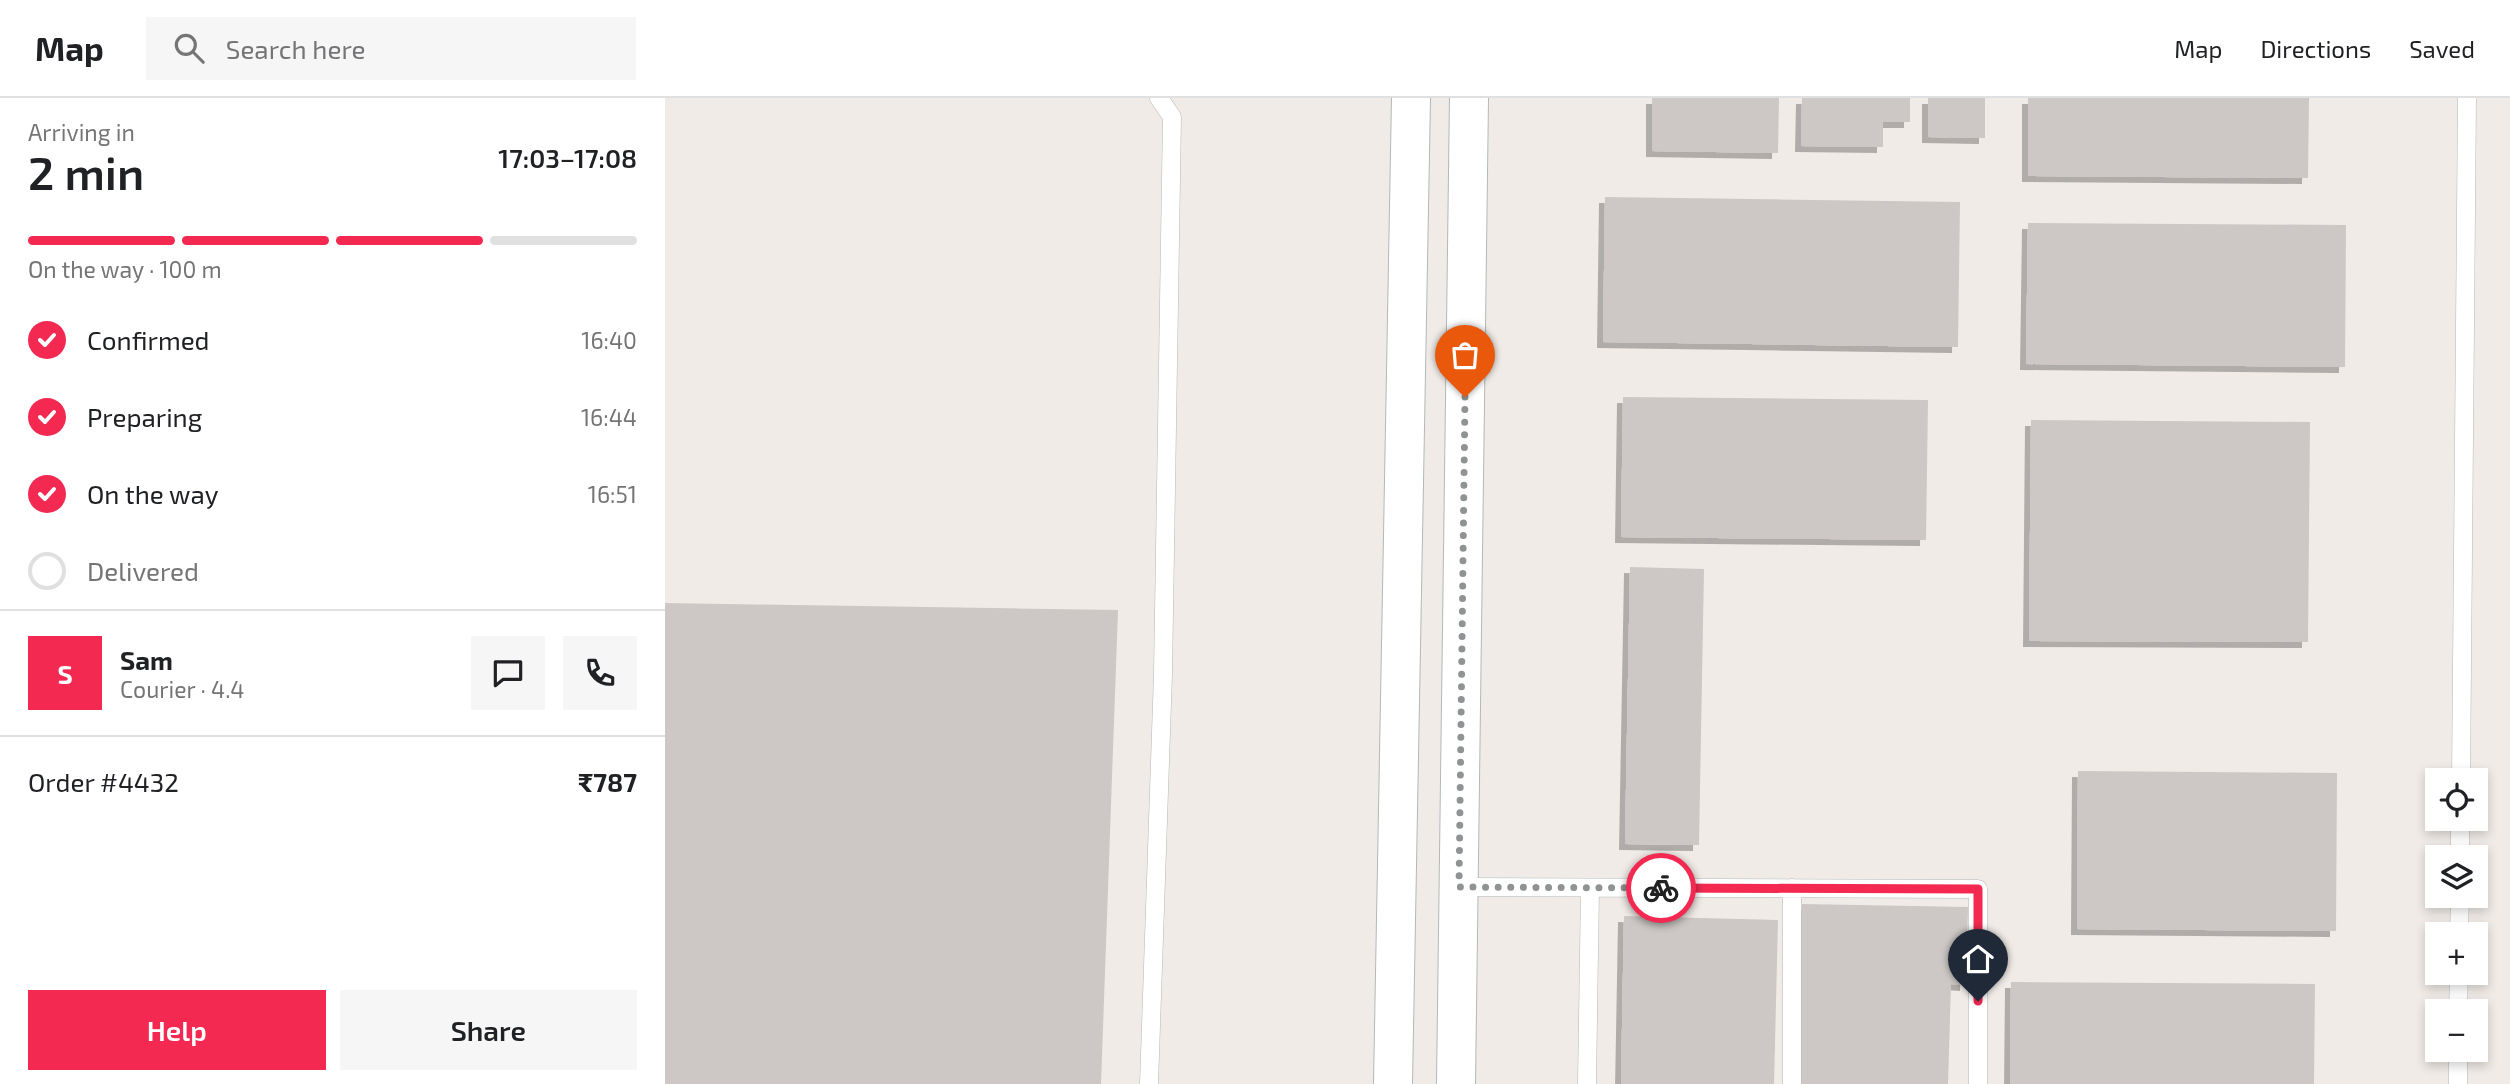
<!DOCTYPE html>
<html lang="en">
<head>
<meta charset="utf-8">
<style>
  body { margin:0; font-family:"Exo 2",sans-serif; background:#f6f6f6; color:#202124; height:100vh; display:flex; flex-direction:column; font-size:26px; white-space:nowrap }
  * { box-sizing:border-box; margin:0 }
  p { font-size:23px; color:#757577 }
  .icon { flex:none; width:38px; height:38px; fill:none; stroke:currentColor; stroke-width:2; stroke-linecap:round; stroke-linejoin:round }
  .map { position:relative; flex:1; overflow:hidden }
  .details { display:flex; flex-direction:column; background:#fff; width:665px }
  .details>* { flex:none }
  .controls { position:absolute; left:1760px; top:670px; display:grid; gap:14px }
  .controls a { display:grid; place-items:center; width:63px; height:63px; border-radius:0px; background:#fff; box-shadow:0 4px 10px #0003; font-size:35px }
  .pin { position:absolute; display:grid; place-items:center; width:60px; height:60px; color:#fff; margin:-72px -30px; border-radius:50% 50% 50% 0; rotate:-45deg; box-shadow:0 0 7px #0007 }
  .pin .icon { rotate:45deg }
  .courier { position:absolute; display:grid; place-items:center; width:70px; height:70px; margin:-35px; border:5px solid #f32951; border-radius:50%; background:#fff; color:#222; box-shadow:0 2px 9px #0007 }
  .head em { font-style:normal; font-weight:600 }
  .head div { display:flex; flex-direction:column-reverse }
  .head { display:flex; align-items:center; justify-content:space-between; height:119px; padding:0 28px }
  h1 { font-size:46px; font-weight:600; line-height:52px }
  .bar { display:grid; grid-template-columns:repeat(4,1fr); gap:10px 7px; align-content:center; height:84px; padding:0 28px }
  .bar i { height:9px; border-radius:5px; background:#e0e0e0 }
  .bar .current { background:#f32951 }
  .bar p { grid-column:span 4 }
  .line { display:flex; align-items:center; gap:18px; padding:0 28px; border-top:2px solid #e0e0e0 }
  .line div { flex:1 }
  .round { display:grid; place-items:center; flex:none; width:74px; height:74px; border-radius:0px; background:#f6f6f6 }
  ol { padding:0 28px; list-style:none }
  li { display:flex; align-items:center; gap:21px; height:77px }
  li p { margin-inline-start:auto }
  li .icon { padding:7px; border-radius:50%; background:#f32951; color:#fff; stroke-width:4 }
  li:last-child { color:#757577 }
  li i { width:38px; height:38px; border:4px solid #e0e0e0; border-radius:50% }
  .primary-button { display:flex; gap:14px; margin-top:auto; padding:14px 28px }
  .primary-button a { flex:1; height:80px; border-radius:0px; background:#f32951; color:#fff; font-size:28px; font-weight:600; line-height:80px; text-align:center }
  .primary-button a+a { background:#f6f6f6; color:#202124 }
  header { display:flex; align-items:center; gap:42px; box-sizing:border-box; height:98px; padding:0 35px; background:#fff; border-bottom:2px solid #e0e0e0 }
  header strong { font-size:33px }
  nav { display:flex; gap:38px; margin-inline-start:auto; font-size:24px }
  .search { width:490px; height:63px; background:#f6f6f6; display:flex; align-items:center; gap:18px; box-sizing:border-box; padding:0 24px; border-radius:0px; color:#757577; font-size:26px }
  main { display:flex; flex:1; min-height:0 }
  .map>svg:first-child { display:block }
  .building { fill:#cdc8c5; filter:url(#shadow) }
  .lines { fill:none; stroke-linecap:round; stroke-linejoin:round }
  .lane-casing { stroke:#b3b8bb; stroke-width:19 }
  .secondary-casing { stroke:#b2b8bb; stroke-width:40 }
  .lane { stroke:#fff; stroke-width:18 }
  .secondary { stroke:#fff; stroke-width:38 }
  .done { stroke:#909393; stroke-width:7; stroke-dasharray:0 12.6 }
  .route { stroke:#f32951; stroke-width:9 }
</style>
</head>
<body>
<header>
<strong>Map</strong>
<div class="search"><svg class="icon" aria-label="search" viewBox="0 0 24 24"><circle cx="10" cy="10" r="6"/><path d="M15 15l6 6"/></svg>Search here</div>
<nav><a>Map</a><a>Directions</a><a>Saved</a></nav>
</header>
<main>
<section class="details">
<div class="head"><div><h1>2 min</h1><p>Arriving in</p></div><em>17:03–17:08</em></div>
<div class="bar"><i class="current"></i><i class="current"></i><i class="current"></i><i></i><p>On the way · 100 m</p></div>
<ol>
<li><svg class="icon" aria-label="check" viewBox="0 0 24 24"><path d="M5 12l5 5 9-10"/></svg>Confirmed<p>16:40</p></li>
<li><svg class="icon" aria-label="check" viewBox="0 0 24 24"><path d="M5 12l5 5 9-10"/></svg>Preparing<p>16:44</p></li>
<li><svg class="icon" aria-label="check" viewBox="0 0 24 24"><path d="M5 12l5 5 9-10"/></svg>On the way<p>16:51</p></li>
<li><i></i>Delivered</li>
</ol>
<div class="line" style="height:126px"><b class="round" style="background:#f32951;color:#fff">S</b><div><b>Sam</b><p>Courier · 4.4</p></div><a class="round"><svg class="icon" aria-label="chat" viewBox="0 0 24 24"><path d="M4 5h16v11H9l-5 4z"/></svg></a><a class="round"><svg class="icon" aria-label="phone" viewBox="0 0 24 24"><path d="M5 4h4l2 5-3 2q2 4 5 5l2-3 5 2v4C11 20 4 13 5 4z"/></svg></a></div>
<div class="line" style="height:91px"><div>Order #4432</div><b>₹787</b></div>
<div class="primary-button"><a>Help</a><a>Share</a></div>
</section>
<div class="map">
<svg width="1845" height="986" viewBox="0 0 1845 986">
  <defs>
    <filter id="shadow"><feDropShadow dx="-6" dy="6" stdDeviation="0" flood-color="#0004"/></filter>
  </defs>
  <rect width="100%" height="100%" fill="#f0ebe6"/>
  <path class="building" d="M 987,0 L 1114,0 L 1113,55 L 987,53 Z
    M 1137,0 L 1245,0 L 1245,24 L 1218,24 L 1218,49 L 1136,48 Z
    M 1263,0 L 1320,0 L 1320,40 L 1263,39 Z
    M 1363,0 L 1644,0 L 1643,80 L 1363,78 Z
    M 940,99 L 1295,104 L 1293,249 L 938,244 Z
    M 1363,125 L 1681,127 L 1680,269 L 1361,266 Z
    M 958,299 L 1263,302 L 1261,442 L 956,439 Z
    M 1366,322 L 1645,324 L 1643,544 L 1364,543 Z
    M 965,469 L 1039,471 L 1034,747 L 960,746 Z
    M 0,505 L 453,512 L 436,986 L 0,986 Z
    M 1413,673 L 1672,675 L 1671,833 L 1412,831 Z
    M 1137,806 L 1303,809 L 1301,887 L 1286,886 L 1283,986 L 1133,986 Z
    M 959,818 L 1113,822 L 1109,986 L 956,986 Z
    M 1346,884 L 1650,886 L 1649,986 L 1345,986 Z"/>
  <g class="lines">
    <g class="lane-casing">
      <path id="lane" d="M 1796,682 L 1802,0
        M 1795,760 L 1795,721
        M 794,789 L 1313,791 L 1313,986
        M 1127,790 L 1127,986
        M 1794,836 L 1795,798
        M 1793,914 L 1794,875
        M 484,986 L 498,576 L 507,19 L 494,0
        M 922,986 L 925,790
        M 1793,986 L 1793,952"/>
    </g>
    <g class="secondary-casing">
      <path id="secondary" d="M 728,986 L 746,0
        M 791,986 L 804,0"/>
    </g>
    <use href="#lane" class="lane"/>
    <use href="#secondary" class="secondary"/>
  </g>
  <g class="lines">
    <path class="done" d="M 800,299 L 794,789 L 996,790"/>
    <path class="route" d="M 996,790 L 1313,791 L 1313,903"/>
  </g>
</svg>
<div class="controls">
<a><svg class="icon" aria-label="locate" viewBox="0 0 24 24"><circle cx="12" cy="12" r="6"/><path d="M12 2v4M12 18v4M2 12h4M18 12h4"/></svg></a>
<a><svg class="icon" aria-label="layers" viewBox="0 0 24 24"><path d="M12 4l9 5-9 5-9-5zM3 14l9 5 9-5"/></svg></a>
<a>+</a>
<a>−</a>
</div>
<div class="pin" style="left:800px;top:299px;background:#ea580c"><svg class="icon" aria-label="bag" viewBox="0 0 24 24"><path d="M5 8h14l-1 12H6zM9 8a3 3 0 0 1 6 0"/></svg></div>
<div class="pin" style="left:1313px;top:903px;background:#1f2937"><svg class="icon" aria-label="home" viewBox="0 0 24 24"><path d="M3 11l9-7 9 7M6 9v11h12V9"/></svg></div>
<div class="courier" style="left:996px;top:790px"><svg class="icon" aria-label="bike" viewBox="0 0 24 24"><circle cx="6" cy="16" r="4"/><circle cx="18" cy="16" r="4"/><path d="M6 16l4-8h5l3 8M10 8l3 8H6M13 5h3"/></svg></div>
</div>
</main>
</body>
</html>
